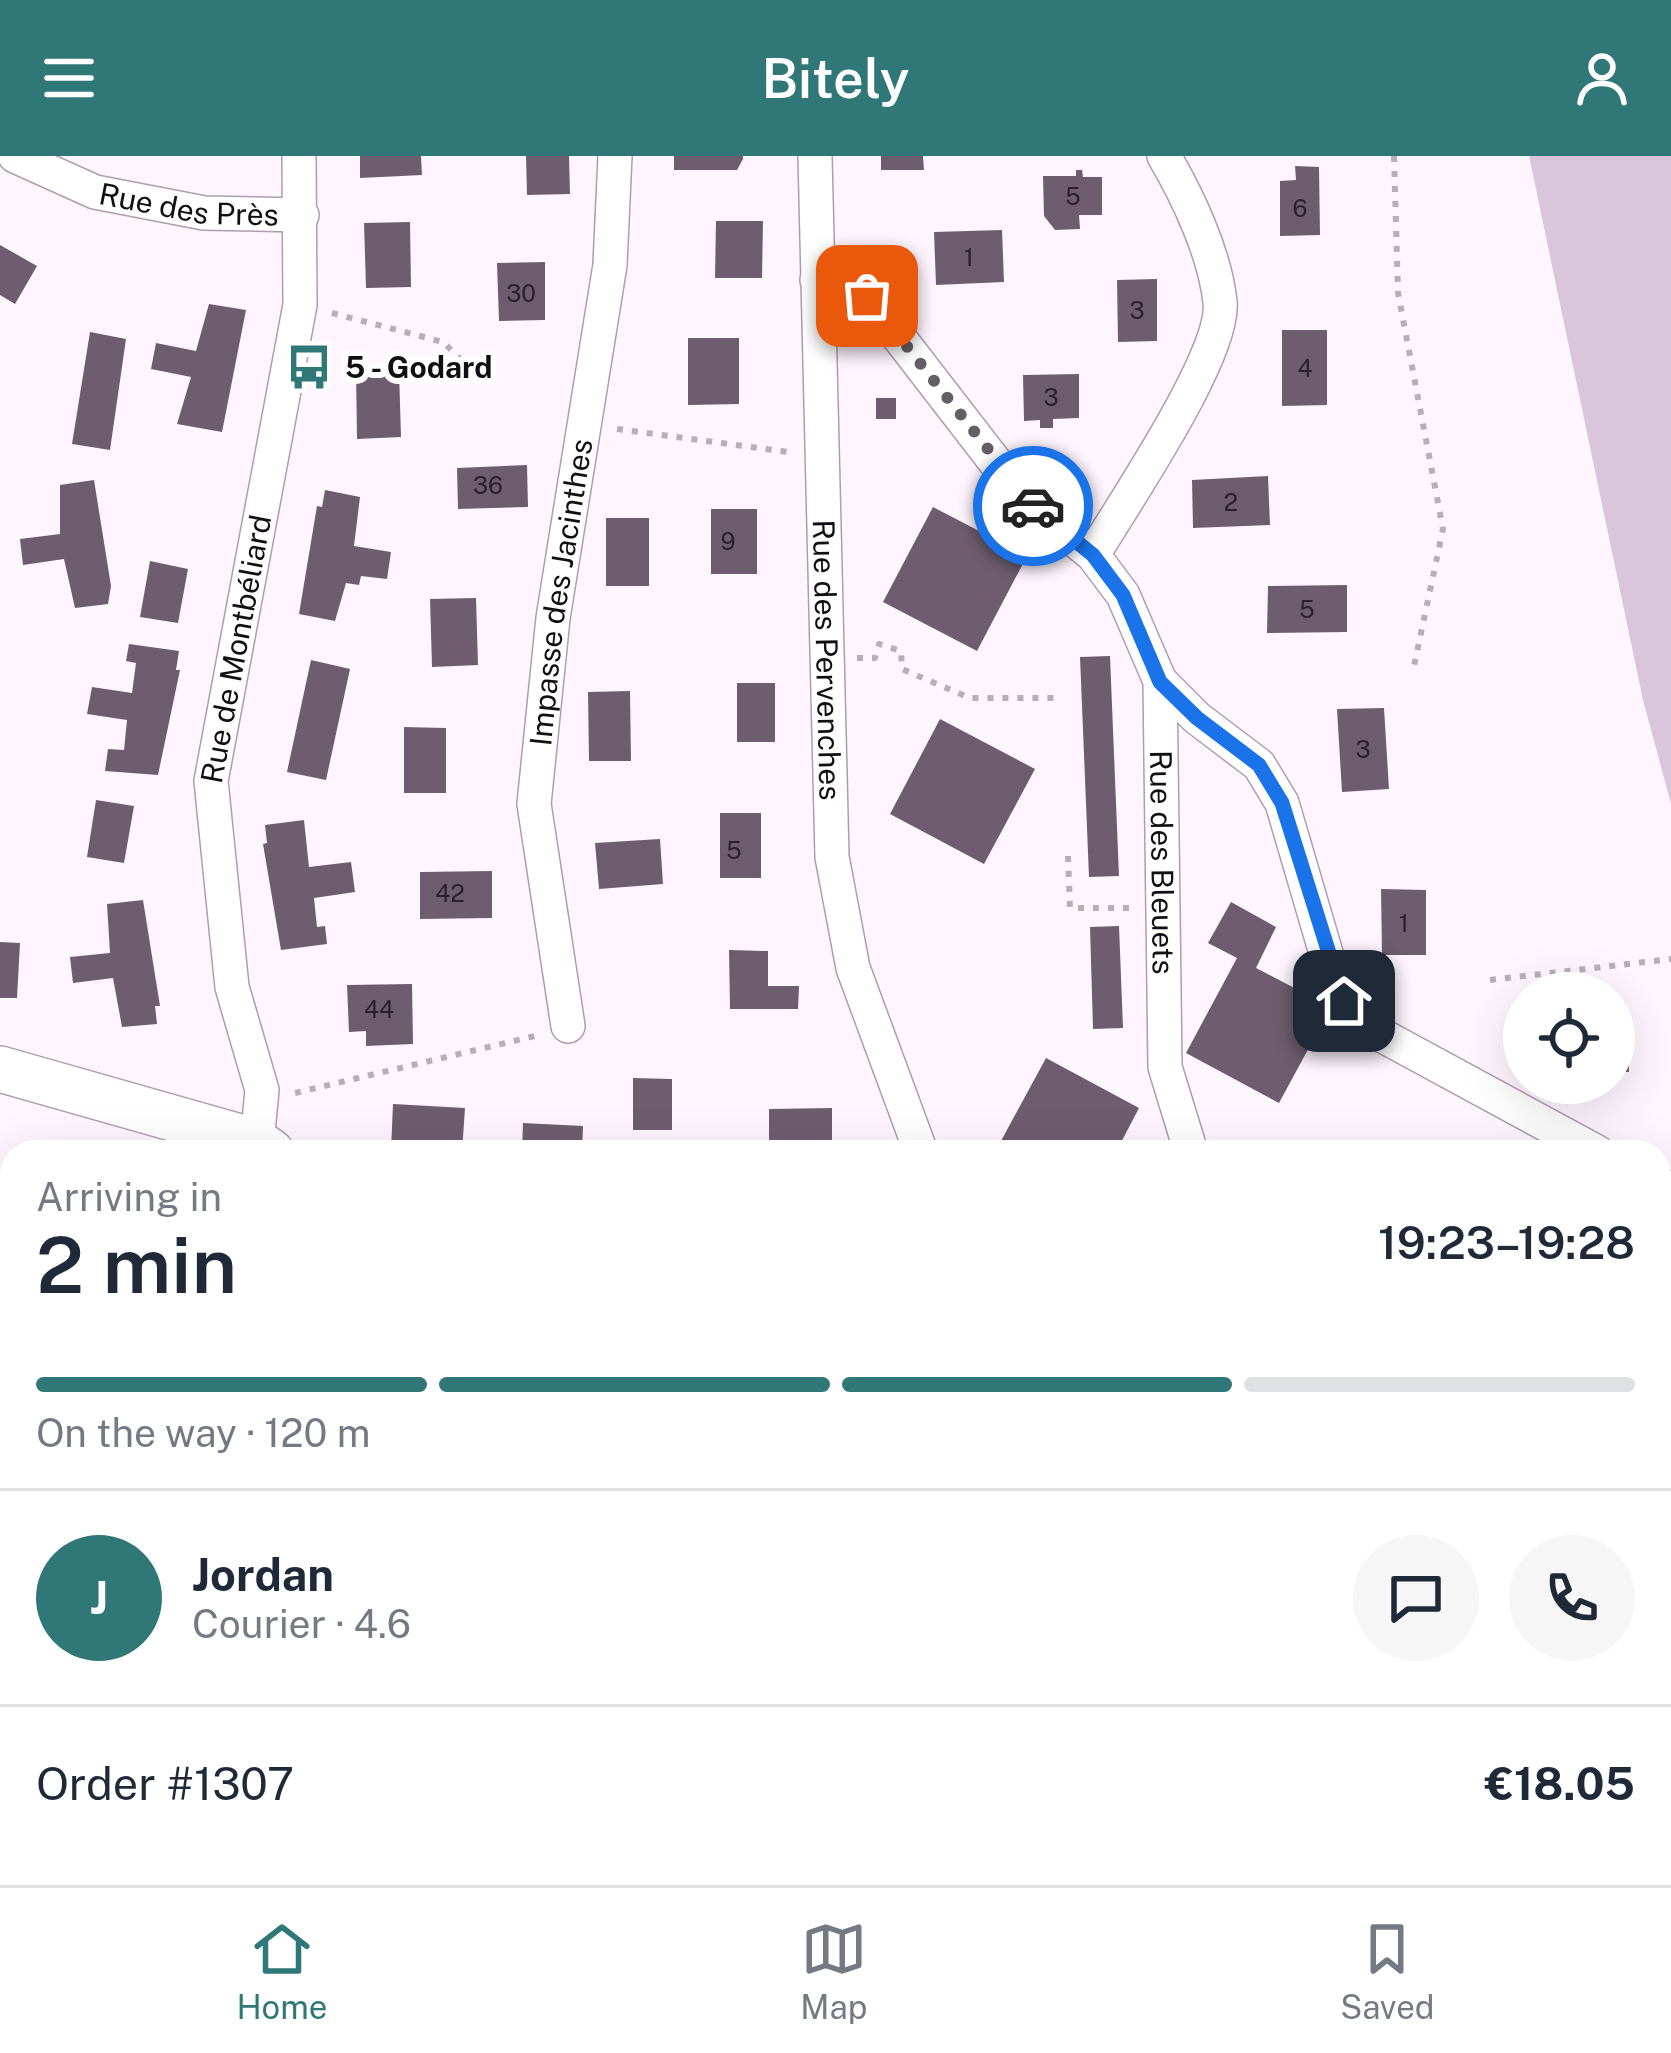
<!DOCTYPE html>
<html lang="en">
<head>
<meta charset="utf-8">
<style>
  body { margin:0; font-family:"Public Sans",sans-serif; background:#f6f6f7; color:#1f2937; height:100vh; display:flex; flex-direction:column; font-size:45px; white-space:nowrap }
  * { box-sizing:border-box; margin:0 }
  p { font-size:39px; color:#747a83 }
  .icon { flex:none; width:66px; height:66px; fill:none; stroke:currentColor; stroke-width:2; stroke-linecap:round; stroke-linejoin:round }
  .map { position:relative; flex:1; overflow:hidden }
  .details { position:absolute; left:0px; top:984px; width:1671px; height:747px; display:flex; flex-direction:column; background:#fff; border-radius:36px 36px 0 0; box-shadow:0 12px 48px #0002 }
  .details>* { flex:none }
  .fabs { position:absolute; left:1503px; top:816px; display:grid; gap:24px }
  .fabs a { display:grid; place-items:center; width:132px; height:132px; border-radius:50%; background:#fff; box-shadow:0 12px 48px #0002; font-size:60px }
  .pin { position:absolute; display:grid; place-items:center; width:102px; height:102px; color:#fff; margin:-51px; border-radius:24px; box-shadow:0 6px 18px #0006 }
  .courier { position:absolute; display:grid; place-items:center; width:120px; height:120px; margin:-60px; border:9px solid #1a73e8; border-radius:50%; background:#fff; color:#222; box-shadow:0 3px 15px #0007 }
  .head em { font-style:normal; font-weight:600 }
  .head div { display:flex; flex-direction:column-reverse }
  .head { display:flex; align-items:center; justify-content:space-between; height:204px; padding:0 36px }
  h1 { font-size:78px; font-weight:600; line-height:90px }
  .bar { display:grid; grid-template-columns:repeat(4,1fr); gap:18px 12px; align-content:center; height:144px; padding:0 36px }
  .bar i { height:15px; border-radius:9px; background:#e0e1e3 }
  .bar .active { background:#2f7877 }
  .bar p { grid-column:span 4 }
  .line { display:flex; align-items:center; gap:30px; padding:0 36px; border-top:3px solid #e0e1e3 }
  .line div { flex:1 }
  .round { display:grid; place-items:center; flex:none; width:126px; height:126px; border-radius:63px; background:#f6f6f7 }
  header { display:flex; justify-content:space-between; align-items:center; height:156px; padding:0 36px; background:#2f7877; color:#fff; font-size:54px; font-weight:600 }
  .tabs { display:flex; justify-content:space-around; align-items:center; height:168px; border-top:3px solid #e0e1e3; background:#fff; font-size:33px; color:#747a83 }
  .tabs a { display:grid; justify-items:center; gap:6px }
  .tabs .active { color:#2f7877 }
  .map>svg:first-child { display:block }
  .green { fill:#dac6db }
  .building { fill:#6e5d6f }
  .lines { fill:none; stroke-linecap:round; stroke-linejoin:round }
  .street-casing { stroke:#af9cb0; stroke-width:36 }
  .secondary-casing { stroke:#af9cb0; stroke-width:48 }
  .path { stroke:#b7aeb7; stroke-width:6; stroke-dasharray:6 9; stroke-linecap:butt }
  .street { stroke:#fff; stroke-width:33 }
  .secondary { stroke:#fff; stroke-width:45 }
  .done { stroke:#655e66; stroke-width:12; stroke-dasharray:0 21.6 }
  .route { stroke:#1a73e8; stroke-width:15 }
  .labels { text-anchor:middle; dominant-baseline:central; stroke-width:12; stroke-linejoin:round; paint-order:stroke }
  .number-label { font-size:24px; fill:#2a212b }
  .street-label { font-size:30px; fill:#130d14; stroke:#fff }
  .poi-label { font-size:30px; font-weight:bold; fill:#130d14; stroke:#fff; text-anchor:start }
</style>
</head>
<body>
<header><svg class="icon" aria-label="menu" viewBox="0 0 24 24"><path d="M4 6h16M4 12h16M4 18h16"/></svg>Bitely<svg class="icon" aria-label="person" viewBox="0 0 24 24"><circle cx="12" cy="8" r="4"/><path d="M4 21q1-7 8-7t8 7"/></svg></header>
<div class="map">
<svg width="1671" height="1729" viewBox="0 0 1671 1729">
  <rect width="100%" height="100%" fill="#fef5fe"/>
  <path class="green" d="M 1529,0 L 1671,0 L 1671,648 L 1643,544 Z"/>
  <path class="building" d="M 360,0 L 421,0 L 422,19 L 360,22 Z
    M 526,0 L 569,0 L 570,38 L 527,39 Z
    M 674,0 L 743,0 L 743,3 L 737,14 L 674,14 Z
    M 881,0 L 923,0 L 924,14 L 881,14 Z
    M 1295,10 L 1319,11 L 1320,79 L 1280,80 L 1280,25 L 1296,24 Z
    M 1076,14 L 1082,14 L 1083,21 L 1102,21 L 1102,59 L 1079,59 L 1080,73 L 1055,74 L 1044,60 L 1043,20 L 1076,20 Z
    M 716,65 L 763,65 L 762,122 L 715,122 Z
    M 410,66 L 411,131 L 366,132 L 364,67 Z
    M 1002,74 L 1004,126 L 936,129 L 934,76 Z
    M 0,89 L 37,110 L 15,148 L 0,139 Z
    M 545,106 L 545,164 L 499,165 L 497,107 Z
    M 1157,123 L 1157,185 L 1118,186 L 1117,124 Z
    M 209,148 L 246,154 L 222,276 L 177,268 L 191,221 L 151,213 L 156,187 L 196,195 Z
    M 1282,174 L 1327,174 L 1327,249 L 1282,250 Z
    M 90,176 L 126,183 L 110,294 L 72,288 Z
    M 688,182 L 739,182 L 739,248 L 688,249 Z
    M 399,214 L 401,281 L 357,283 L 356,215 Z
    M 1079,218 L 1079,262 L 1053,263 L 1053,272 L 1040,272 L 1040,264 L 1024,265 L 1023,219 Z
    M 876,242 L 896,242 L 896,263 L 876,263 Z
    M 527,309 L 528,351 L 458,353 L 457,312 Z
    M 1268,320 L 1270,369 L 1193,372 L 1192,324 Z
    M 94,324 L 111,430 L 108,448 L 75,452 L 64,403 L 23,409 L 20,383 L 60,378 L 60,329 Z
    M 325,334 L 360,341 L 354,390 L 391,396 L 387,423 L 361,420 L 359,429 L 346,427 L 335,465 L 299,458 L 317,350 L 322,351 Z
    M 933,351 L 1027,400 L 977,495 L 883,446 Z
    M 711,353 L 757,353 L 757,418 L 711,418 Z
    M 606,362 L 649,362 L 649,430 L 606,430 Z
    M 150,405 L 188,413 L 178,467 L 140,461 Z
    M 1347,429 L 1347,476 L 1267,477 L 1268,430 Z
    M 476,442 L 478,509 L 432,511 L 430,443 Z
    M 129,488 L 179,495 L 176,514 L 180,514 L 158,619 L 105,615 L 108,593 L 124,594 L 127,564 L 87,558 L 92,531 L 132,537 L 136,507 L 126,505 Z
    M 1110,500 L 1119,720 L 1089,721 L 1080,501 Z
    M 311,504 L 350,513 L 326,624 L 287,616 Z
    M 737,527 L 775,527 L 775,586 L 737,586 Z
    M 630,535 L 631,605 L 589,605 L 588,536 Z
    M 1384,552 L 1389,633 L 1342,636 L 1337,553 Z
    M 940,563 L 1035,613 L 984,708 L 890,658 Z
    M 404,571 L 446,572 L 446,637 L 404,637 Z
    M 96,644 L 134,650 L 124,707 L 87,701 Z
    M 720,657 L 761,657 L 761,722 L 720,722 Z
    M 304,664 L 309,711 L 351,706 L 355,736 L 314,742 L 317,771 L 325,770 L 327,788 L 281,794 L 263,688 L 267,687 L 265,669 Z
    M 660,683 L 663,728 L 599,733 L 595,687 Z
    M 492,715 L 492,762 L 420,763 L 420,716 Z
    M 1381,733 L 1426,734 L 1426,799 L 1382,799 Z
    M 143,744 L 160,850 L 155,850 L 157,868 L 122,871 L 113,822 L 73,827 L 70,801 L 110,797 L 107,748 Z
    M 1231,746 L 1276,771 L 1256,812 L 1331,851 L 1279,947 L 1186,897 L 1237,802 L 1208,787 Z
    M 1119,770 L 1123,872 L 1093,873 L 1090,771 Z
    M 0,786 L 20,787 L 17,842 L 0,842 Z
    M 729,794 L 768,795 L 768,830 L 799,830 L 798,853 L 730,853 Z
    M 412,828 L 413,888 L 366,890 L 366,875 L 349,876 L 347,829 Z
    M 1614,871 L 1628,871 L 1629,916 L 1614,916 Z
    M 1046,902 L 1139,952 L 1116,996 L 995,996 Z
    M 633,922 L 672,923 L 672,974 L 633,974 Z
    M 393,948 L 465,952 L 462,996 L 391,994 Z
    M 832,952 L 832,996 L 769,995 L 769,953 Z
    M 523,967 L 583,970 L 582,996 L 522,996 Z
    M 669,1719 L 720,1719 L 731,1729 L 656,1729 Z
    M 1198,1719 L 1237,1719 L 1239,1729 L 1199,1729 Z
    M 1375,1719 L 1414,1719 L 1416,1729 L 1376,1729 Z"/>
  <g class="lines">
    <g class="street-casing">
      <g id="street">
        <path id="s1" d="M 15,0 L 95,36 L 204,57 L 302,59"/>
        <path id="s2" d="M 815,0 L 832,701 L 853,812 L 921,996"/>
        <path id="s3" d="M 817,124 L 867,140 L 1023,342 L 1093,399 L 1123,439 L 1160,525 L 1165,911 L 1191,996"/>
        <path d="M 1093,399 C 1123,348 1226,198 1220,146 C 1215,98 1188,41 1164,0"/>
        <path d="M 1160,525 L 1197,562 L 1259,609 L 1282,647 L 1333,821 L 1361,868 L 1597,996"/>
        <path id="s4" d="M 568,870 L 534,648 L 553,462 L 610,109 L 615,0"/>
        <path id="s5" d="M 257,986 L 262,934 L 232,831 L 211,625 L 300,149 L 299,0"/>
        <path d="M 1659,1028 L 1671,1034"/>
        <path d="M 1659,1326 L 1671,1332"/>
        <path d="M 1671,1515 L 1659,1521 L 1671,1601"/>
        <path d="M 1298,1719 L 1300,1729"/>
        <path d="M 106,1729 L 131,1729"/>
      </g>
    </g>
    <g class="secondary-casing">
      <path id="secondary" d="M 0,913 L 257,986 L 271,996
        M 0,1354 L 12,1356
        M 888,1719 L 896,1729"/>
    </g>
    <path class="path" d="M 1394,0 L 1398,137 L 1443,373 L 1414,510
      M 332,157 L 443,186 L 462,205
      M 617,273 L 788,296
      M 857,502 L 875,502 L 879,488 L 901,495 L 902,513 L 970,542 L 1059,542
      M 1068,700 L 1070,752 L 1129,752
      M 1490,824 L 1671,803
      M 295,937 L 539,879"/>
    <use href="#street" class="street"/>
    <use href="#secondary" class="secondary"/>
  </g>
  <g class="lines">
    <path class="done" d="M 867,140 L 1033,350"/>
    <path class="route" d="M 1033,350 L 1093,399 L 1123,439 L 1160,526 L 1197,562 L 1259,609 L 1282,647 L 1344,845"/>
  </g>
  <defs>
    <g id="bus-bare" transform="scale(3.6)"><path d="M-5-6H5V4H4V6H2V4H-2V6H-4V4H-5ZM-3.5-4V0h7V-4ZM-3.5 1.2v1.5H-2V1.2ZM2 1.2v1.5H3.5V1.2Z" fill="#2f7877" stroke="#fff" stroke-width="2.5" paint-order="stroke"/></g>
  </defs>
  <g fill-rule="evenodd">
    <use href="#bus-bare" x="309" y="211"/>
  </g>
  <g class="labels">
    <g class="number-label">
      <text x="1073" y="40">5</text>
      <text x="1300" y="52">6</text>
      <text x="969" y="101">1</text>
      <text x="521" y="137">30</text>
      <text x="1137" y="154">3</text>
      <text x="1305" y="212">4</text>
      <text x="1051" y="241">3</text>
      <text x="488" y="329">36</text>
      <text x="1231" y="346">2</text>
      <text x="728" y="385">9</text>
      <text x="1307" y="453">5</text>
      <text x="1363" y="593">3</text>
      <text x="734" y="694">5</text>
      <text x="450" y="737">42</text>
      <text x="1404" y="767">1</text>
      <text x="379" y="853">44</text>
    </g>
    <g class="street-label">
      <text stroke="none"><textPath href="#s1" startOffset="183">Rue des Près</textPath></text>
      <text stroke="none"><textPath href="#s4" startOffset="438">Impasse des Jacinthes</textPath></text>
      <text stroke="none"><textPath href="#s5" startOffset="501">Rue de Montbéliard</textPath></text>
      <text stroke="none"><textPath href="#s2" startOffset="504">Rue des Pervenches</textPath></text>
      <text stroke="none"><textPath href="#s3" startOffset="723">Rue des Bleuets</textPath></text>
    </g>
    <g class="poi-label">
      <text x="345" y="211">5 - Godard</text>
    </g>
  </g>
</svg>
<div class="fabs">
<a><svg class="icon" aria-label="locate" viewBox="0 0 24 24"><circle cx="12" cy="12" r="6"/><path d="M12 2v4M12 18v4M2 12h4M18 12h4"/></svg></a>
</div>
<div class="pin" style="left:867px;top:140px;background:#ea580c"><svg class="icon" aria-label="bag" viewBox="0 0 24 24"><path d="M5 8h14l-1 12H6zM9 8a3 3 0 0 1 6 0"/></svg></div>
<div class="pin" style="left:1344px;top:845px;background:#1f2937"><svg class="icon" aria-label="home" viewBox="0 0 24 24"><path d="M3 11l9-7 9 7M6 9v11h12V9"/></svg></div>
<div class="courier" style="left:1033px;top:350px"><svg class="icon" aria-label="car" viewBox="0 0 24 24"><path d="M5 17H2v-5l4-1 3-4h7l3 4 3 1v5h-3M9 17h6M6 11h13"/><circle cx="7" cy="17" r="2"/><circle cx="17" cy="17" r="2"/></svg></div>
<section class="details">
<div class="head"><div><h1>2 min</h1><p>Arriving in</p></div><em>19:23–19:28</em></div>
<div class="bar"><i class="active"></i><i class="active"></i><i class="active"></i><i></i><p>On the way · 120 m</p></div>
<div class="line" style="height:216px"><b class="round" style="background:#2f7877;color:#fff">J</b><div><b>Jordan</b><p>Courier · 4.6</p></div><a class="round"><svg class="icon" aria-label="chat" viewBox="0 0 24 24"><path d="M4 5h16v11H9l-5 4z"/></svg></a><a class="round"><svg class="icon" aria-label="phone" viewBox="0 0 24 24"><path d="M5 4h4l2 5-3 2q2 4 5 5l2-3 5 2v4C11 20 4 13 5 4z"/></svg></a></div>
<div class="line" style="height:156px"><div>Order #1307</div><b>€18.05</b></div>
</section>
</div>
<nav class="tabs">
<a class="active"><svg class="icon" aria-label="home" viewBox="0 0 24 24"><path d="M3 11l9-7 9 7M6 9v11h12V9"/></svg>Home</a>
<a><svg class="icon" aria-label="map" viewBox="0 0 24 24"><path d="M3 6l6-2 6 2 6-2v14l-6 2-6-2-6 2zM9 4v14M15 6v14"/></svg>Map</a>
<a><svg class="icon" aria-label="saved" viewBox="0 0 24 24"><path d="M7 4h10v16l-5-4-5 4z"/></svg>Saved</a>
</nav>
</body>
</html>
